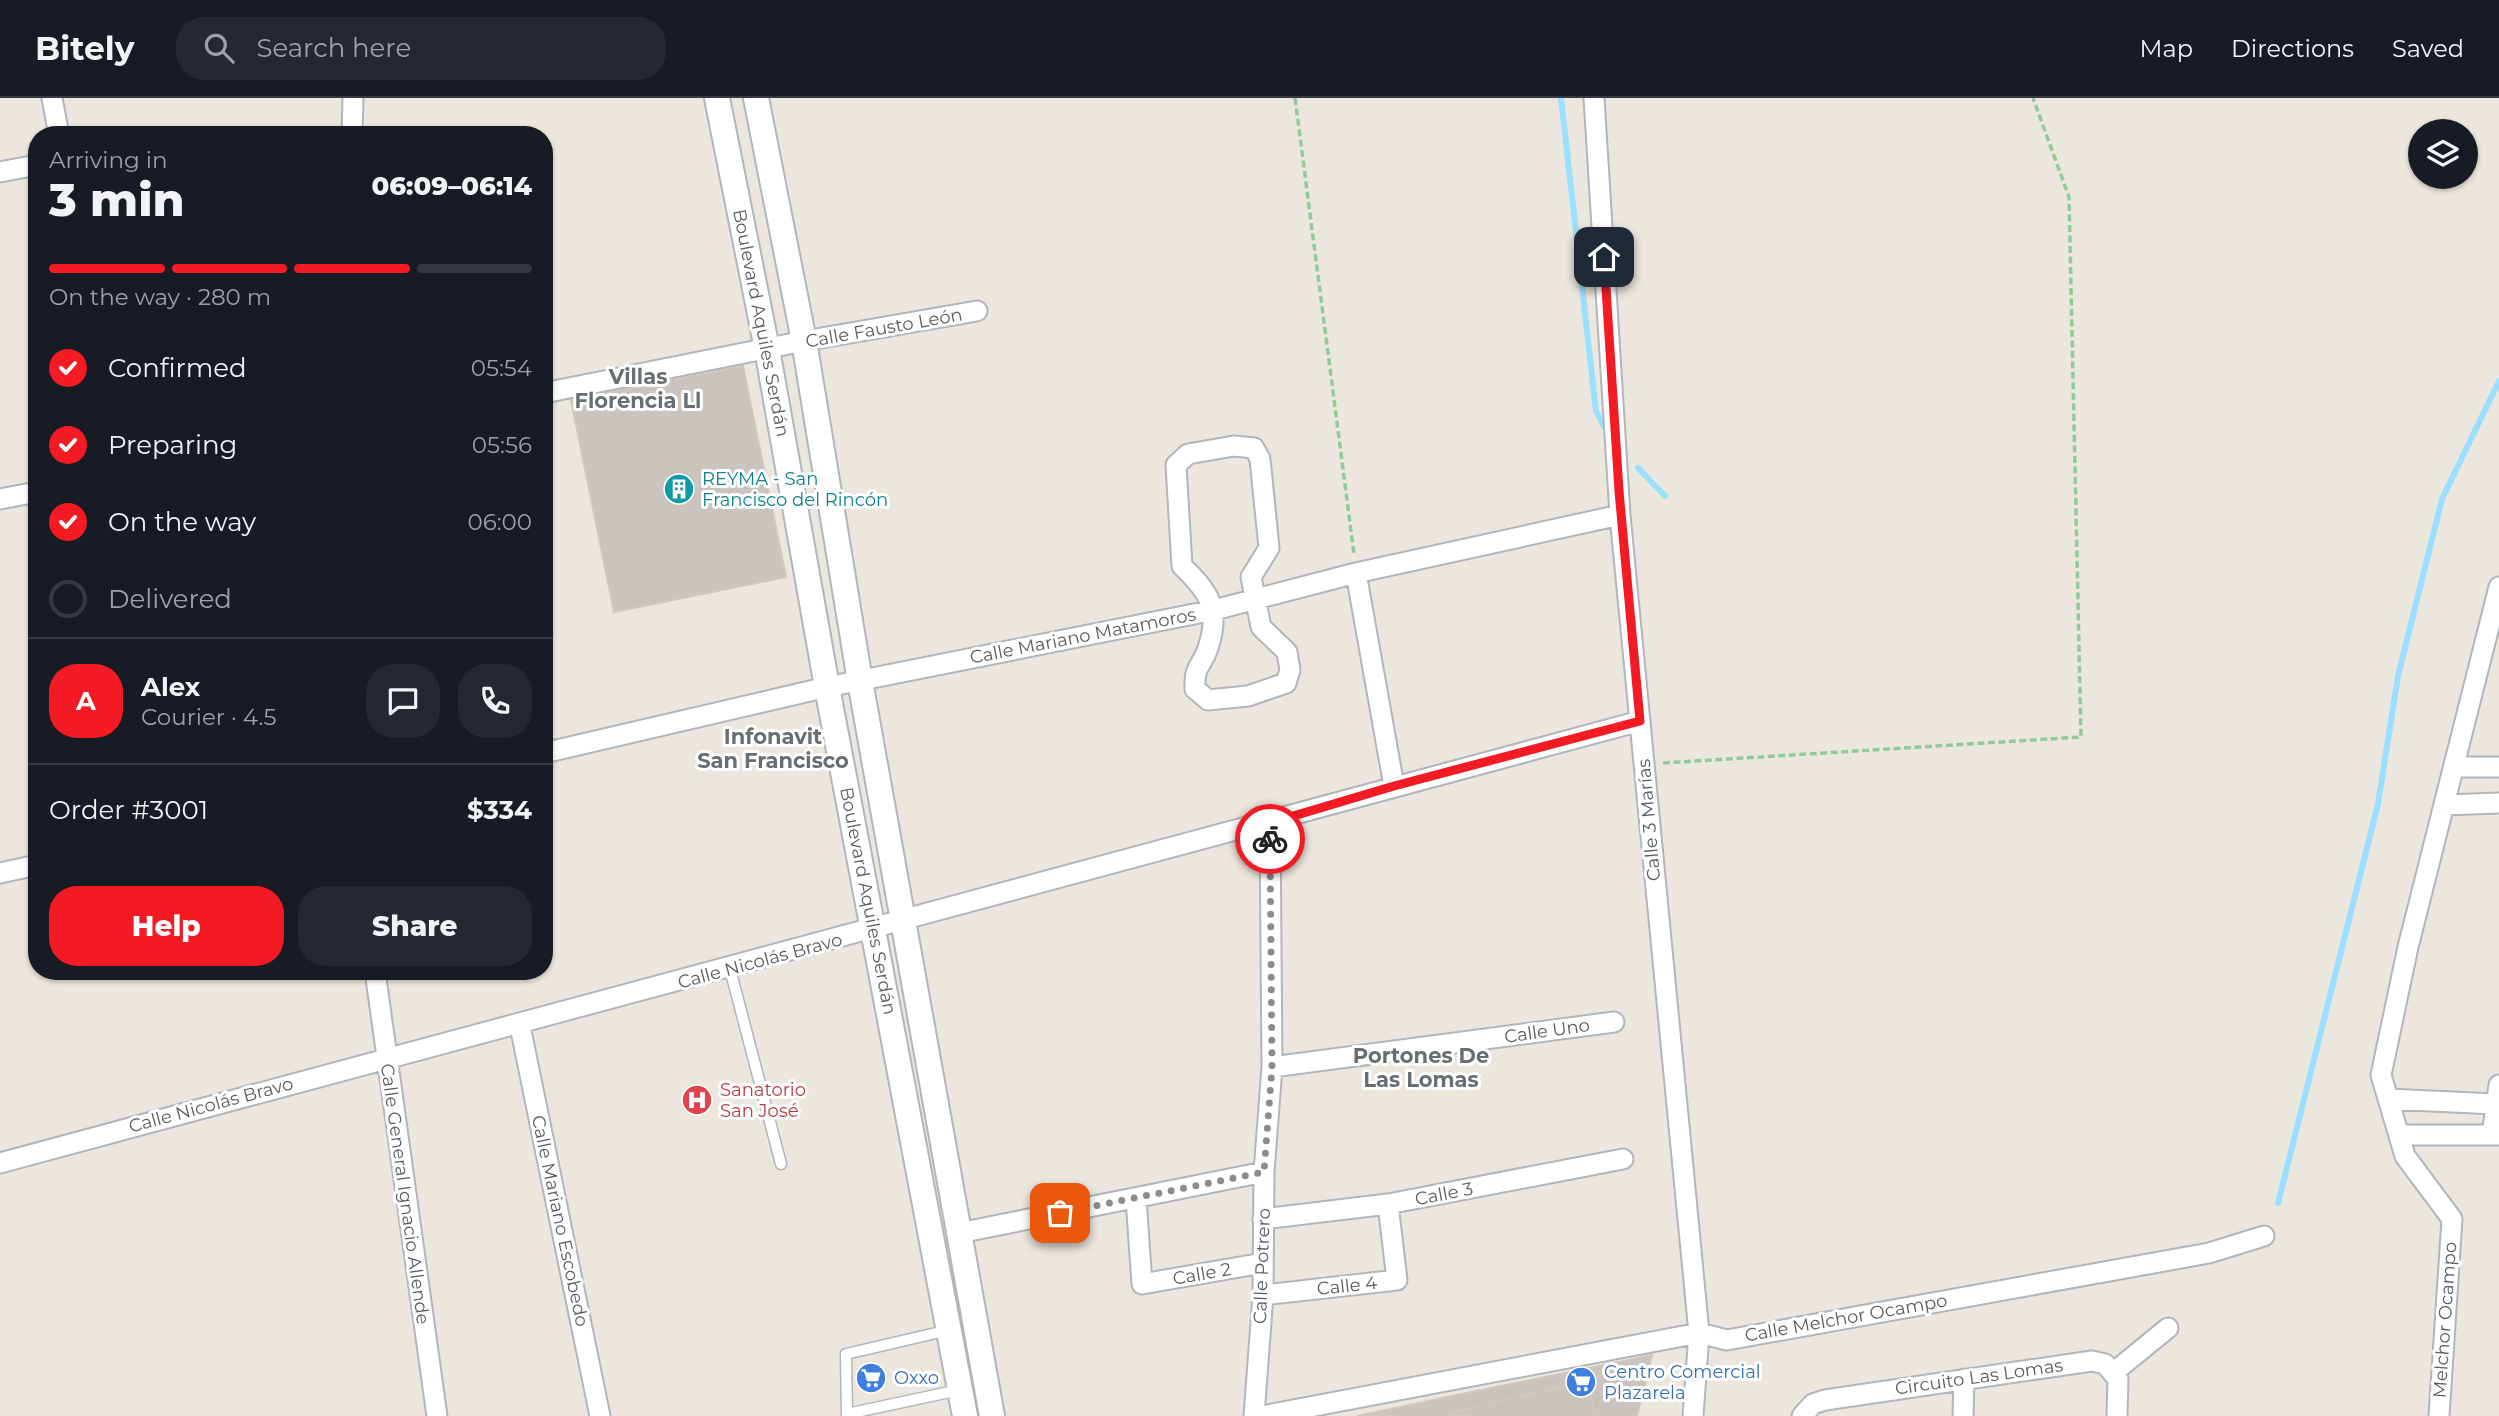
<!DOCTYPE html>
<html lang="en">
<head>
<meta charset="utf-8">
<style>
  body { margin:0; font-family:Montserrat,sans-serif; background:#242831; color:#f1f3f6; height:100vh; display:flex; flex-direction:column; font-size:26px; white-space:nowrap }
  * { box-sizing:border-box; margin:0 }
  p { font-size:23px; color:#9ea1a6 }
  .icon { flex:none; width:38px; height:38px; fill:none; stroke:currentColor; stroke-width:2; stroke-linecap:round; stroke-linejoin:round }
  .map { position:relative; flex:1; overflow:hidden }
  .drawer { position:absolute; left:28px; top:28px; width:525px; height:854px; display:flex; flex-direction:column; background:#171b24; border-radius:28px; box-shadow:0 2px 5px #0004 }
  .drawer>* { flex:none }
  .fabs { position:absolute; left:2408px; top:21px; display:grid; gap:14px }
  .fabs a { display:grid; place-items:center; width:70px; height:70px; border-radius:50%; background:#171b24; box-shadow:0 2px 5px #0004; font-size:35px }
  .pin { position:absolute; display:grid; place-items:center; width:60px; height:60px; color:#fff; margin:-30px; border-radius:14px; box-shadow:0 4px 10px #0006 }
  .courier { position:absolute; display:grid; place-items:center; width:70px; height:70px; margin:-35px; border:5px solid #f51b24; border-radius:50%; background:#fff; color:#222; box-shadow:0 2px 9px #0007 }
  .overview em { font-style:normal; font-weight:800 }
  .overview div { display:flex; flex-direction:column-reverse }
  .overview { display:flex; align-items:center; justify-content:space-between; height:119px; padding:0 21px }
  h1 { font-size:46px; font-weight:800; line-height:52px }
  .bar { display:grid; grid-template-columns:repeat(4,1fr); gap:10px 7px; align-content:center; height:84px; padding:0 21px }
  .bar i { height:9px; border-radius:5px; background:#363941 }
  .bar .on { background:#f51b24 }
  .bar p { grid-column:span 4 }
  .line { display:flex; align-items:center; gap:18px; padding:0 21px; border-top:2px solid #363941 }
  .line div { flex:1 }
  .round { display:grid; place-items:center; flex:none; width:74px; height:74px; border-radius:28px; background:#242831 }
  ol { padding:0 21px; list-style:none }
  li { display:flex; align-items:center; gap:21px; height:77px }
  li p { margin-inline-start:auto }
  li .icon { padding:7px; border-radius:50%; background:#f51b24; color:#fff; stroke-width:4 }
  li:last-child { color:#9ea1a6 }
  li i { width:38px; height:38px; border:4px solid #363941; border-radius:50% }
  .cta { display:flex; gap:14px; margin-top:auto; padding:14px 21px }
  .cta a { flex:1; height:80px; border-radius:28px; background:#f51b24; color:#fff; font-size:28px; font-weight:800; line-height:80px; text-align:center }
  .cta a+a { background:#242831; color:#f1f3f6 }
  header { display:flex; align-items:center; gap:42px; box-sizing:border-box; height:98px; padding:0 35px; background:#171b24; border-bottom:2px solid #363941 }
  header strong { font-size:33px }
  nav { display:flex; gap:38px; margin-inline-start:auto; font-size:24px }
  .search { width:490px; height:63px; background:#242831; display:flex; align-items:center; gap:18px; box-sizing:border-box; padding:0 24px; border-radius:28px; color:#9ea1a6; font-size:26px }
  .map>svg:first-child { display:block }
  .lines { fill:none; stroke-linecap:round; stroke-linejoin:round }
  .stream { stroke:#9bdfff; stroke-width:6 }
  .building { fill:#c9c4bd; stroke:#d1c8bc; stroke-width:2 }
  .service-casing { stroke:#b1b6bb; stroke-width:13 }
  .minor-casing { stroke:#b1b6bb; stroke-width:23 }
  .tertiary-casing { stroke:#b1b6bb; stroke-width:28 }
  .path { stroke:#92ca9b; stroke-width:3.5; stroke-dasharray:7 3.5; stroke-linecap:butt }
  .service { stroke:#fff; stroke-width:10 }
  .minor { stroke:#fff; stroke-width:19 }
  .tertiary { stroke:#fff; stroke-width:24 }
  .done { stroke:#8b8d8d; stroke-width:7; stroke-dasharray:0 12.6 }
  .route { stroke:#f51b24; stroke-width:9 }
  .labels { text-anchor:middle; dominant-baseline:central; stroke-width:6; stroke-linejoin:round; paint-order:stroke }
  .street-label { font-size:18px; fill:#575d61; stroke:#fff }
  .culture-label { font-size:18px; fill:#0d838f; stroke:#fff; text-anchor:start }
  .health-label { font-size:18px; fill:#be3a42; stroke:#fff; text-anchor:start }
  .shop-label { font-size:18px; fill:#366cbe; stroke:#fff; text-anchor:start }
  .quarter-label { font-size:21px; font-weight:bold; fill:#686f73; stroke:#fff }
</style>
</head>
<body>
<header>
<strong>Bitely</strong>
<div class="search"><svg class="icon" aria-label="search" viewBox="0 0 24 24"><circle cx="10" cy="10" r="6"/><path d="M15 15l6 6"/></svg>Search here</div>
<nav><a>Map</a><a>Directions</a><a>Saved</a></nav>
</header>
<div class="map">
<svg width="2499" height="1318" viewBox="0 0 2499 1318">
  <rect width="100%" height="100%" fill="#ece7de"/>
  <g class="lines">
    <path class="stream" d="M 1561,0 L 1596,313 L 1604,329
      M 1638,370 L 1665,398
      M 2278,1105 L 2378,706 L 2398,578 L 2442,401 L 2499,283"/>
  </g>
  <path class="building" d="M 743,268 L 786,479 L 614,514 L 571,302 Z
    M 1652,1257 L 1637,1318 L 1357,1318 L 1447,1299 Z
    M 1588,1283 L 1595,1318 L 1455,1318 L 1454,1314 Z"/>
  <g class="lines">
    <g class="service-casing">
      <path id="service" d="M 730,871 L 781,1066
        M 847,1316 L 959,1292
        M 847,1318 L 846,1256 L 949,1232"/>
    </g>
    <g class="minor-casing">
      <path id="minor" d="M 52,0 L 59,37
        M 1594,0 L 1620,417 L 1699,1235 L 1693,1318
        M 352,37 L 353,0
        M 0,74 L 37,67
        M 544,295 L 804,243 L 977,213
        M 1234,348 L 1254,350 L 1260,361 L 1269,450 L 1251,479 L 1261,529 L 1287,554 L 1290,572 L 1286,585 L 1248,598 L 1208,602 L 1195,591 C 1194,566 1202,569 1208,550 C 1221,511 1209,494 1182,468 L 1176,367 L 1188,356 Z
        M 0,401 L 37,394
        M 1356,475 L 1394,688
        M 544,655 L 827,589 L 1214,512 L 1356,475 L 1620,417
        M 2454,669 L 2499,669
        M 2444,707 L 2499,705
        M 0,775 L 37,767
        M 375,873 L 437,1318
        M 520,928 L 600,1318
        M 1272,969 L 1614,924
        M 2388,1001 L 2496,1006
        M 2399,1037 L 2499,1037
        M 2492,1037 L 2499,987
        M 0,1065 L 1640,623
        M 1136,1100 L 1142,1186 L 1263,1165
        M 1263,1121 L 1388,1106 L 1623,1061
        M 959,1135 L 1264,1074
        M 1263,1197 L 1397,1182 L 1388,1106
        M 2114,1274 L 2168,1230
        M 1254,1318 L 1263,1197 L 1264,1074 L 1272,969 L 1270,725
        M 1262,1318 L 1699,1235 L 1727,1242 L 2209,1155 L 2264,1138
        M 1802,1318 L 1813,1306 L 1825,1302 L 2092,1263 L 2105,1266 L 2118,1281 L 2117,1318
        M 1963,1318 L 1964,1281
        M 2439,1318 L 2452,1121 L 2405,1058 L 2381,977 L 2408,849 L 2499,489"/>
    </g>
    <g class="tertiary-casing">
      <path id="tertiary" d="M 717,0 L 767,251 L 827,589 L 965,1318
        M 756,0 L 804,243 L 860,583 L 992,1318"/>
    </g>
    <path class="path" d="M 1295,0 L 1354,456
      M 1663,665 L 2081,639 L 2069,99 L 2033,0"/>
    <use href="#service" class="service"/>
    <use href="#minor" class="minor"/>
    <use href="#tertiary" class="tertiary"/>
  </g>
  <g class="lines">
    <path class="done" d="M 1060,1115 L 1264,1074 L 1272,970 L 1270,741"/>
    <path class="route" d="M 1270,741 L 1270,725 L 1394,688 L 1640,623 L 1619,393 L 1604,159"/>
  </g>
  <defs>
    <g id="building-disc" transform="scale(1.575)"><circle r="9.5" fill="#0f9aa8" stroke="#fff"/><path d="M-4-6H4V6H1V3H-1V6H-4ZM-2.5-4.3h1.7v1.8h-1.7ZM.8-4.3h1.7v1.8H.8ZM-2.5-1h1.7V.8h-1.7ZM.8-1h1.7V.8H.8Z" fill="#fff"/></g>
    <g id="hospital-disc" transform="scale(1.575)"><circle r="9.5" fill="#e0444e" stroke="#fff"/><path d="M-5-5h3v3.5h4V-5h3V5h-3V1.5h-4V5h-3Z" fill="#fff"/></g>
    <g id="supermarket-disc" transform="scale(1.575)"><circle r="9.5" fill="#3f7fe0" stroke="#fff"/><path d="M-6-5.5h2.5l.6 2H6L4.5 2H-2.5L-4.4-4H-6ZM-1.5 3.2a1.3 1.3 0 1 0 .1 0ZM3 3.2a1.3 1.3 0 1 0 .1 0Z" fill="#fff"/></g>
  </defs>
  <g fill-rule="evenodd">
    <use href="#building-disc" x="679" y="391"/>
    <use href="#hospital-disc" x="697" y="1002"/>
    <use href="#supermarket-disc" x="871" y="1280"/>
    <use href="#supermarket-disc" x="1581" y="1284"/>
  </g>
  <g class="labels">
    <g class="street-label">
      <text transform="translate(761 225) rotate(79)">Boulevard Aquiles Serdán</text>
      <text transform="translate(884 230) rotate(-10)">Calle Fausto León</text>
      <text transform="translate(1083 538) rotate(-11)">Calle Mariano Matamoros</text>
      <text transform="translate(1649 722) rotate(-95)">Calle 3 Marías</text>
      <text transform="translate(868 803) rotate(79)">Boulevard Aquiles Serdán</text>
      <text transform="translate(760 863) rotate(-15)">Calle Nicolás Bravo</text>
      <text transform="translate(1547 933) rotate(-8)">Calle Uno</text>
      <text transform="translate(211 1007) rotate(-15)">Calle Nicolás Bravo</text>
      <text transform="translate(405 1096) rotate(82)">Calle General Ignacio Allende</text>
      <text transform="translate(1444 1096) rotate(-11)">Calle 3</text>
      <text transform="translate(560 1123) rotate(78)">Calle Mariano Escobedo</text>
      <text transform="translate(1262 1168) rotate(-88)">Calle Potrero</text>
      <text transform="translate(1202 1176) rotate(-10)">Calle 2</text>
      <text transform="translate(1347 1188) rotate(-6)">Calle 4</text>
      <text transform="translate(1846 1220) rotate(-10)">Calle Melchor Ocampo</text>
      <text transform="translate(2445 1222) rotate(-86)">Melchor Ocampo</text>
      <text transform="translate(1979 1279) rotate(-8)">Circuito Las Lomas</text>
    </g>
    <g class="culture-label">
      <text x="702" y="381">REYMA - San<tspan x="702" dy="21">Francisco del Rincón</tspan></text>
    </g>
    <g class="health-label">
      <text x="720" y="992">Sanatorio<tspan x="720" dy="21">San José</tspan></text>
    </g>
    <g class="shop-label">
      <text x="1604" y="1274">Centro Comercial<tspan x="1604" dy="21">Plazarela</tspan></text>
      <text x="894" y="1280">Oxxo</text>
    </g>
    <g class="quarter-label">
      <text x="638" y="278">Villas<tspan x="638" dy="24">Florencia Ll</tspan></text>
      <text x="773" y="638">Infonavit<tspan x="773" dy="24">San Francisco</tspan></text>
      <text x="1421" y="957">Portones De<tspan x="1421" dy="24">Las Lomas</tspan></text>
    </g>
  </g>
</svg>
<div class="fabs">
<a><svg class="icon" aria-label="layers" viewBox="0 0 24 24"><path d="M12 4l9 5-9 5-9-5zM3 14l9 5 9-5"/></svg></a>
</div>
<div class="pin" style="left:1060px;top:1115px;background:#ea580c"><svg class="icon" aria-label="bag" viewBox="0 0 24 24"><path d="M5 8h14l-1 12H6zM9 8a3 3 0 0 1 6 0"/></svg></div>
<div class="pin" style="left:1604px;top:159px;background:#1f2937"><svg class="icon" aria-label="home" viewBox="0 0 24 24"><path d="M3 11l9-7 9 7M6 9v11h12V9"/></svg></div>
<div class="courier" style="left:1270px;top:741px"><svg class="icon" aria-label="bike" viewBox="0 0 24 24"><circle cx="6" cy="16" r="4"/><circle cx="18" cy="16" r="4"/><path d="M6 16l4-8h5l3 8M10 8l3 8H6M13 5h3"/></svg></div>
<section class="drawer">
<div class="overview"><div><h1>3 min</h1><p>Arriving in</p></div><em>06:09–06:14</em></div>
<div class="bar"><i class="on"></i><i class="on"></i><i class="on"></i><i></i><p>On the way · 280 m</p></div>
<ol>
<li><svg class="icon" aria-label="check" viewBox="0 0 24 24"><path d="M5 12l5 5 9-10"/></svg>Confirmed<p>05:54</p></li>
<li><svg class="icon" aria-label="check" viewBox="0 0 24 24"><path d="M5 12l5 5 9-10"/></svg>Preparing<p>05:56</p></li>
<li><svg class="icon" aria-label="check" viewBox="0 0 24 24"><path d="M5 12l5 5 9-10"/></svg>On the way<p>06:00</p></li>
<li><i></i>Delivered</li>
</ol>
<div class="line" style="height:126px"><b class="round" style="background:#f51b24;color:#fff">A</b><div><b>Alex</b><p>Courier · 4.5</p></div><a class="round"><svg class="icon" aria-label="chat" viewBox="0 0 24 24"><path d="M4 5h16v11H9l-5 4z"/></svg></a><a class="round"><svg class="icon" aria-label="phone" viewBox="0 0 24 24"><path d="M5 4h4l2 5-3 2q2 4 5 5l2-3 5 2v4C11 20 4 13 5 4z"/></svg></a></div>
<div class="line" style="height:91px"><div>Order #3001</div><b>$334</b></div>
<div class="cta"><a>Help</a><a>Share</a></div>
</section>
</div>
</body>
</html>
